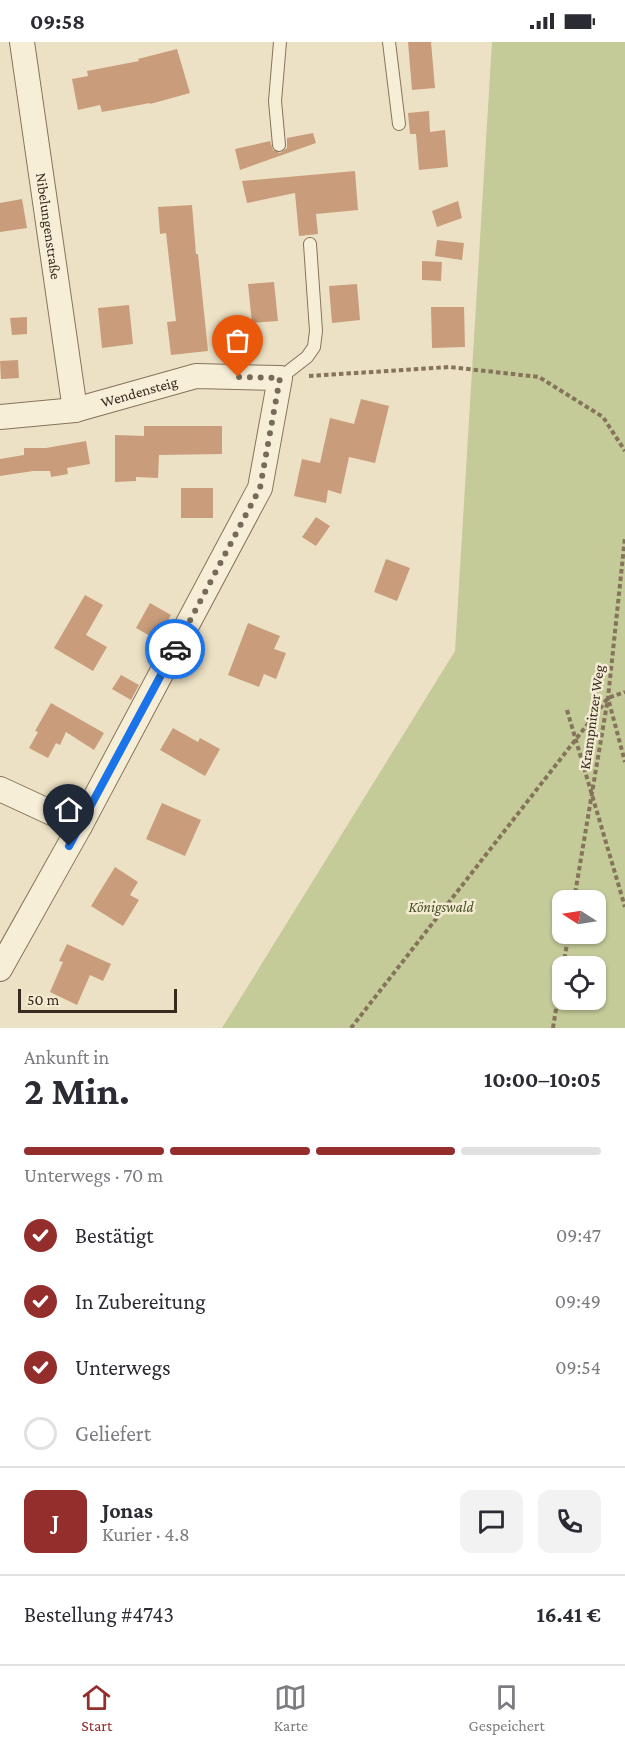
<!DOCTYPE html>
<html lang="de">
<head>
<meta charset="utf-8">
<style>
  body { margin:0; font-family:"Crimson Pro",serif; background:#f2f2f3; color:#2b2b33; height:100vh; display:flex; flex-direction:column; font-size:22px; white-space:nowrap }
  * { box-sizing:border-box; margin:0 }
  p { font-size:20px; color:#7c7c81 }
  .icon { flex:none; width:33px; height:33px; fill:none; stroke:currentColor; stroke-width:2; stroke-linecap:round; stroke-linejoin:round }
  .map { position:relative; height:986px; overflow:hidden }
  .sheet { display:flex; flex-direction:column; background:#fff; flex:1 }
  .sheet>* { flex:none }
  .needle { width:39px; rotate:282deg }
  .tools { position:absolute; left:552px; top:848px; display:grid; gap:12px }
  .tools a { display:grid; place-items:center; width:54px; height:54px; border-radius:12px; background:#fff; box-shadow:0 2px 4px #0004; font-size:30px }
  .scale { position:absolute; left:18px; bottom:15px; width:159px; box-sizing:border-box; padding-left:6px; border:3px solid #372b1f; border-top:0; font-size:16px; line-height:21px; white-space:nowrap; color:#372b1f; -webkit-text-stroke:4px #f4ebd3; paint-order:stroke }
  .pin { position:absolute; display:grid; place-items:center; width:51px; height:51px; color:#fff; margin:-62px -26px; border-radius:50% 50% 50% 0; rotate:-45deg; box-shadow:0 0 6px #0007 }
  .pin .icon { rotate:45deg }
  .courier { position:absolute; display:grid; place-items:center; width:60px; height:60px; margin:-30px; border:4px solid #1a73e8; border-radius:50%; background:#fff; color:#222; box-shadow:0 2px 8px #0007 }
  .headline em { font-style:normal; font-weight:700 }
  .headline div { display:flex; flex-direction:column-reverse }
  .headline { display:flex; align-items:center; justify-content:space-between; height:102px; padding:0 24px }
  h1 { font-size:39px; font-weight:700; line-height:45px }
  .bar { display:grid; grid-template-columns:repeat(4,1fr); gap:9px 6px; align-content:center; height:72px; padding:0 24px }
  .bar i { height:8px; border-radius:4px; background:#e1e1e2 }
  .bar .current { background:#932e2d }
  .bar p { grid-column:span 4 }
  .line { display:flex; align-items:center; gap:15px; padding:0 24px; border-top:2px solid #e1e1e2 }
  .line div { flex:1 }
  .round { display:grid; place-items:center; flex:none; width:63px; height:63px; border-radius:12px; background:#f2f2f3 }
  ol { padding:0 24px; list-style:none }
  li { display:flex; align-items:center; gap:18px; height:66px }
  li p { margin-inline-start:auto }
  li .icon { padding:6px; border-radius:50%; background:#932e2d; color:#fff; stroke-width:4 }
  li:last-child { color:#7c7c81 }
  li i { width:33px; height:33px; border:3px solid #e1e1e2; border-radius:50% }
  .status { display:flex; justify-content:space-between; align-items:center; height:42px; padding:0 30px; background:#fff; direction:ltr }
  .status svg { height:16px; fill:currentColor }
  .tabs { display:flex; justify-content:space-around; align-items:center; height:84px; border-top:2px solid #e1e1e2; background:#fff; font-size:16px; color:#7c7c81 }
  .tabs a { display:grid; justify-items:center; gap:3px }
  .tabs .current { color:#932e2d }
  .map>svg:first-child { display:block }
  .green { fill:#c4ca98; fill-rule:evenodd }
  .building { fill:#c99d7b }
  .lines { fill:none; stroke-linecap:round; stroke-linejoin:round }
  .service-casing { stroke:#86735b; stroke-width:14 }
  .minor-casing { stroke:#86735b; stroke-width:26 }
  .path { stroke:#86735b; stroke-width:4; stroke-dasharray:4.5 3; stroke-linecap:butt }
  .service { stroke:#f7eed7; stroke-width:12 }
  .minor { stroke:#f7eed7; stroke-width:24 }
  .done { stroke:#766b59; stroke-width:6; stroke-dasharray:0 10.8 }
  .route { stroke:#1a73e8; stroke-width:8 }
  .labels { text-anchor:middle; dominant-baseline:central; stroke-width:5; stroke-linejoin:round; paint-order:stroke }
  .street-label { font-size:15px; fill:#372b1f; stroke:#f4ebd3 }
  .park-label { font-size:15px; font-style:italic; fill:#475226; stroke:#f4ebd3 }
</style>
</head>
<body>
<div class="status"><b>09:58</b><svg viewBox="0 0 49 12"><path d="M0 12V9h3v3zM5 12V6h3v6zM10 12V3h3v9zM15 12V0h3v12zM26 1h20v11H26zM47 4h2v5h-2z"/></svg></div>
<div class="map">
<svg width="625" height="986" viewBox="0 0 625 986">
  <rect width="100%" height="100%" fill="#ece1c4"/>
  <path class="green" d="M 492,0 L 625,0 L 625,986 L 222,986 L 455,609 ZM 562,858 L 596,858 L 596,891 L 562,891 ZM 562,924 L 596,924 L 596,957 L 562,957 Z"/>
  <path class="building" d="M 408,0 L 431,0 L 435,46 L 412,48 Z
    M 177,7 L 190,51 L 150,62 L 150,61 L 102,70 L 100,63 L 78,68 L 72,37 L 88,34 L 87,29 L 139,19 L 138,17 Z
    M 429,69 L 430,90 L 445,88 L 448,125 L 419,128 L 416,92 L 410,92 L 408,71 Z
    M 313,91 L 316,101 L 240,128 L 235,107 L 270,99 L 273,108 L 280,111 L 287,106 L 287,96 Z
    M 355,129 L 358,168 L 316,172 L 318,192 L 299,194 L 295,151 L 247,161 L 242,139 Z
    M 22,157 L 27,186 L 0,190 L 0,161 Z
    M 458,159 L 462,176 L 437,185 L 432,169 Z
    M 192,163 L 196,212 L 198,212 L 208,309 L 171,313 L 167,280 L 176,279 L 166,191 L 160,192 L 158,165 Z
    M 437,198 L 464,201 L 462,218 L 435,214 Z
    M 422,219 L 442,220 L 441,239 L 422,238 Z
    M 274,240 L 278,279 L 252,281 L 248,242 Z
    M 357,242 L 360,278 L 332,281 L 329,244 Z
    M 129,263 L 133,302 L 102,306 L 98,266 Z
    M 431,265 L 464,265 L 465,305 L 432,306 Z
    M 27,275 L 27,292 L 12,293 L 10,276 Z
    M 18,318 L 19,336 L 1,337 L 0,319 Z
    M 361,357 L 389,364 L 375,421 L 349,415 L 341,452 L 328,448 L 326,461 L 294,454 L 302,417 L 320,421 L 330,376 L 354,382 Z
    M 144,384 L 222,384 L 222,412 L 159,413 L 158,436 L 136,435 L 136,439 L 115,440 L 115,393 L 144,394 Z
    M 86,399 L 90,422 L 67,426 L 68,432 L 51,435 L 50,429 L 33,429 L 0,434 L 0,417 L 24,413 L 24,406 L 46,406 Z
    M 181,446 L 213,446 L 213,476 L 181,476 Z
    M 316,475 L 330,484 L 316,504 L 302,495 Z
    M 386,517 L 410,526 L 397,559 L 374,550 Z
    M 85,553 L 103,563 L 86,593 L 107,605 L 93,629 L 54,606 Z
    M 150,561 L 171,573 L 157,598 L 136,586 Z
    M 248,581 L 280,594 L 274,607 L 286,611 L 276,637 L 264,632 L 259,645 L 228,633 Z
    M 121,633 L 139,643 L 131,658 L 112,647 Z
    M 51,661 L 104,691 L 94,708 L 66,690 L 60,703 L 56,701 L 48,716 L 29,706 L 38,690 L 35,689 Z
    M 173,686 L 198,700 L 200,696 L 220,707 L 205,734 L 160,708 Z
    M 162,761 L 201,778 L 185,814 L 146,797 Z
    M 115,825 L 138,840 L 130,853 L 139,858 L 123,884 L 91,864 Z
    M 67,902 L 111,922 L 103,939 L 90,933 L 77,963 L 50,950 L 63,920 L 59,919 Z"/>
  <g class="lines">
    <g class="service-casing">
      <path id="service" d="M 389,0 L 399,82
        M 279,103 L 275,59 L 280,0
        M 280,336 L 307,315 L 314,305 L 316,289 L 310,202"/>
    </g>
    <g class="minor-casing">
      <g id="minor">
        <path id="s1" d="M 22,0 L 75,368"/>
        <path id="s2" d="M 0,375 L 75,368 L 196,334 L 280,336 L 260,446 L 80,784 L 0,927"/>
        <path d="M 0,747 L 80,784"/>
      </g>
    </g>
    <path class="path" d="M 309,334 L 450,325 L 539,335 L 603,375 L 625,409
      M 609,660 L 625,720
      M 567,668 L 625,865
      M 574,858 L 608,656 L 625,495
      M 563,924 L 569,891
      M 351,986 L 608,656 L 625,650
      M 553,986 L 562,929"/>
    <use href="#service" class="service"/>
    <use href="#minor" class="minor"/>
  </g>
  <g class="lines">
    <path class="done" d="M 175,607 L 260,446 L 280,336 L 238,335"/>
    <path class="route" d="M 69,804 L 175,607"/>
  </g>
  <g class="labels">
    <g class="street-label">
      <text stroke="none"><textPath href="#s1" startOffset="186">Nibelungenstraße</textPath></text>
      <text stroke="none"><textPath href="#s2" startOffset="142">Wendensteig</textPath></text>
      <text transform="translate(592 675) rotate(-82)">Krampnitzer Weg</text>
    </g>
    <g class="park-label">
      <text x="441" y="865">Königswald</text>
    </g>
  </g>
</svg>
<div class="tools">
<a><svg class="needle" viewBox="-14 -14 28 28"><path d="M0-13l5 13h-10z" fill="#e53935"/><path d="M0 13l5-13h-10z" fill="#7c7c81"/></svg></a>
<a><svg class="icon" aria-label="locate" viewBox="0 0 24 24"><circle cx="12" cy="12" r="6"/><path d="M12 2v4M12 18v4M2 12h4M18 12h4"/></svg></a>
</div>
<div class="scale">50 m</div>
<div class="pin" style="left:238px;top:335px;background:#ea580c"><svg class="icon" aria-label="bag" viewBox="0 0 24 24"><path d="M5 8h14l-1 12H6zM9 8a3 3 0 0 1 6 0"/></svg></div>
<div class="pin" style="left:69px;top:804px;background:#1f2937"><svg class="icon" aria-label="home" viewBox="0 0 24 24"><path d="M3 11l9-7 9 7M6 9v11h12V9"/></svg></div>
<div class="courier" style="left:175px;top:607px"><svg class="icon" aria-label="car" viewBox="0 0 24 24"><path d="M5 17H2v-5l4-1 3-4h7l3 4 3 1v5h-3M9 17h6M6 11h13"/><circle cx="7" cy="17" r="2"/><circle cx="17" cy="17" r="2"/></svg></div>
</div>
<section class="sheet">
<div class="headline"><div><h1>2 Min.</h1><p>Ankunft in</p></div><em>10:00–10:05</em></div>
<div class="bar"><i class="current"></i><i class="current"></i><i class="current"></i><i></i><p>Unterwegs · 70 m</p></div>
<ol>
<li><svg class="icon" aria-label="check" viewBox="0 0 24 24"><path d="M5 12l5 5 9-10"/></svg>Bestätigt<p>09:47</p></li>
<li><svg class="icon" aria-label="check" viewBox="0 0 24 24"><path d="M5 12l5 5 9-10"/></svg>In Zubereitung<p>09:49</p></li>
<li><svg class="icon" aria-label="check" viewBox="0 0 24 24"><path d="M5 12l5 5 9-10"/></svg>Unterwegs<p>09:54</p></li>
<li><i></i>Geliefert</li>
</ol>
<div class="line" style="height:108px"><b class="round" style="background:#932e2d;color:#fff">J</b><div><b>Jonas</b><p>Kurier · 4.8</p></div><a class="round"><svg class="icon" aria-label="chat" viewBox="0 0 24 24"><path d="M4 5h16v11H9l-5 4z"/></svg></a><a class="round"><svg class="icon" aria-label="phone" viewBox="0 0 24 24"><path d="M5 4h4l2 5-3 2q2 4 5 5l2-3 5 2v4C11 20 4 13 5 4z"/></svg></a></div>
<div class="line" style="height:78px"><div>Bestellung #4743</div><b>16.41 €</b></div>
</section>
<nav class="tabs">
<a class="current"><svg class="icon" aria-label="home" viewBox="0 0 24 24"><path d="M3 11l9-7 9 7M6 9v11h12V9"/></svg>Start</a>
<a><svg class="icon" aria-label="map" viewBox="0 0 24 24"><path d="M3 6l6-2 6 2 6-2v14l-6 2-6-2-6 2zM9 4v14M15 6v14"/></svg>Karte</a>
<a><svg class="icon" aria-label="saved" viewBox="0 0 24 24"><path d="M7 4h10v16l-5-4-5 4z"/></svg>Gespeichert</a>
</nav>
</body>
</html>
